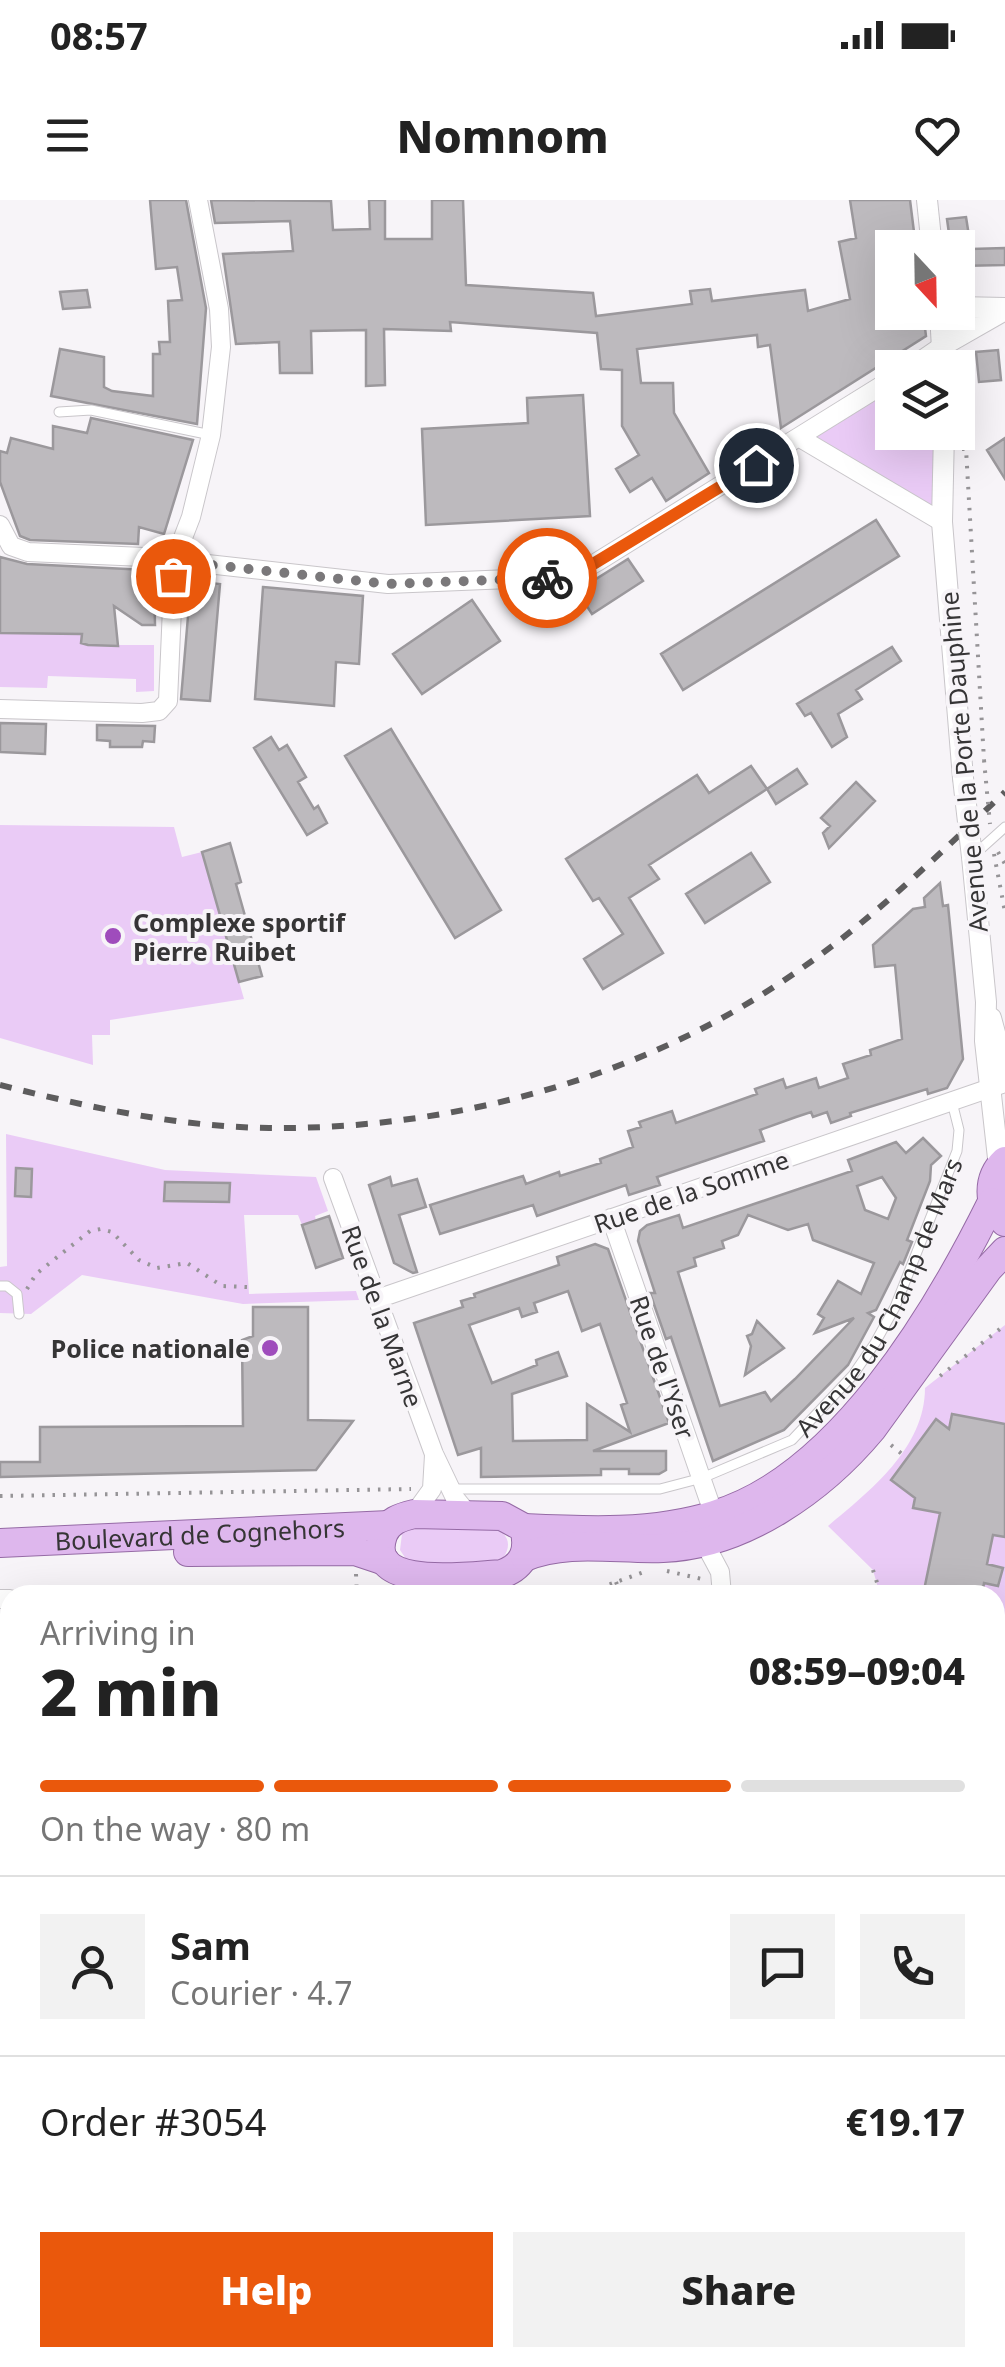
<!DOCTYPE html>
<html lang="en">
<head>
<meta charset="utf-8">
<style>
  body { margin:0; font-family:"Noto Sans",sans-serif; background:#f2f2f2; color:#222; height:100vh; display:flex; flex-direction:column; font-size:38px; white-space:nowrap }
  * { box-sizing:border-box; margin:0 }
  p { font-size:32px; color:#767676 }
  .icon { flex:none; width:55px; height:55px; fill:none; stroke:currentColor; stroke-width:2; stroke-linecap:round; stroke-linejoin:round }
  .map { position:relative; flex:1; overflow:hidden }
  .side { position:absolute; left:0px; top:1385px; width:1005px; height:782px; display:flex; flex-direction:column; background:#fff; border-radius:30px 30px 0 0; box-shadow:0 10px 40px #0002 }
  .side>* { flex:none }
  .needle { width:65px; rotate:158deg }
  .fabs { position:absolute; left:875px; top:30px; display:grid; gap:20px }
  .fabs a { display:grid; place-items:center; width:100px; height:100px; border-radius:0px; background:#fff; box-shadow:0 10px 40px #0002; font-size:50px }
  .pin { position:absolute; display:grid; place-items:center; width:85px; height:85px; color:#fff; margin:-42px; border:5px solid #fff; border-radius:50%; box-shadow:0 2px 10px #0007 }
  .courier { position:absolute; display:grid; place-items:center; width:100px; height:100px; margin:-50px; border:8px solid #ea580c; border-radius:50%; background:#fff; color:#222; box-shadow:0 2px 12px #0007 }
  .summary em { font-style:normal; font-weight:800 }
  .summary div { display:flex; flex-direction:column-reverse }
  .summary { display:flex; align-items:center; justify-content:space-between; height:170px; padding:0 40px }
  h1 { font-size:65px; font-weight:800; line-height:75px }
  .bar { display:grid; grid-template-columns:repeat(4,1fr); gap:15px 10px; align-content:center; height:120px; padding:0 40px }
  .bar i { height:12px; border-radius:8px; background:#e0e0e0 }
  .bar .on { background:#ea580c }
  .bar p { grid-column:span 4 }
  .line { display:flex; align-items:center; gap:25px; padding:0 40px; border-top:2px solid #e0e0e0 }
  .line div { flex:1 }
  .round { display:grid; place-items:center; flex:none; width:105px; height:105px; border-radius:0px; background:#f2f2f2 }
  .action { display:flex; gap:20px; margin-top:auto; padding:20px 40px }
  .action a { flex:1; height:115px; border-radius:0px; background:#ea580c; color:#fff; font-size:40px; font-weight:800; line-height:115px; text-align:center }
  .action a+a { background:#f2f2f2; color:#222 }
  .status { display:flex; justify-content:space-between; align-items:center; height:70px; padding:0 50px; background:#fff; direction:ltr }
  .status svg { height:28px; fill:currentColor }
  header { display:flex; justify-content:space-between; align-items:center; height:130px; padding:0 40px; background:#fff; font-size:45px; font-weight:800 }
  .map>svg:first-child { display:block }
  .green { fill:#eacbf6 }
  .building { fill:#bdbabe; stroke:#9b989c; stroke-width:2.5; fill-rule:evenodd }
  .lines { fill:none; stroke-linecap:round; stroke-linejoin:round }
  .service-casing { stroke:#c9c6ca; stroke-width:11 }
  .minor-casing { stroke:#c9c6ca; stroke-width:20 }
  .tertiary-casing { stroke:#c9c6ca; stroke-width:22 }
  .secondary-casing { stroke:#c9c6ca; stroke-width:25 }
  .primary-casing { stroke:#956aa5; stroke-width:30 }
  .path { stroke:#969497; stroke-width:4; stroke-dasharray:2.5 8; stroke-linecap:butt }
  .service { stroke:#fff; stroke-width:9 }
  .minor { stroke:#fff; stroke-width:18 }
  .tertiary { stroke:#fff; stroke-width:20 }
  .secondary { stroke:#eedbf6; stroke-width:22 }
  .primary { stroke:#deb7ed; stroke-width:28 }
  .rail { stroke:#5d5c5d; stroke-width:6; stroke-dasharray:12 12; stroke-linecap:butt }
  .tertiary-bridge-casing { stroke:#c9c6ca; stroke-width:22; stroke-linecap:butt }
  .path-bridge { stroke:#969497; stroke-width:4; stroke-dasharray:2.5 8; stroke-linecap:butt }
  .tertiary-bridge { stroke:#fff; stroke-width:20 }
  .done { stroke:#7a787a; stroke-width:10; stroke-dasharray:0 18 }
  .route { stroke:#ea580c; stroke-width:12 }
  .poi-dot { fill:#9f4cbc; stroke:#f7f4f8; stroke-width:4 }
  .labels { text-anchor:middle; dominant-baseline:central; stroke-width:8; stroke-linejoin:round; paint-order:stroke }
  .street-label { font-size:25px; fill:#363536; stroke:#f7f4f8 }
  .poi-label { font-size:25px; font-weight:bold; fill:#363536; stroke:#f7f4f8; text-anchor:start }
</style>
</head>
<body>
<div class="status"><b>08:57</b><svg viewBox="0 0 49 12"><path d="M0 12V9h3v3zM5 12V6h3v6zM10 12V3h3v9zM15 12V0h3v12zM26 1h20v11H26zM47 4h2v5h-2z"/></svg></div>
<header><svg class="icon" aria-label="menu" viewBox="0 0 24 24"><path d="M4 6h16M4 12h16M4 18h16"/></svg>Nomnom<svg class="icon" aria-label="heart" viewBox="0 0 24 24"><path d="M12 20l-8-8c-3-5 5-10 8-4 3-6 11-1 8 4z"/></svg></header>
<div class="map">
<svg width="1005" height="2167" viewBox="0 0 1005 2167">
  <rect width="100%" height="100%" fill="#f7f4f8"/>
  <path class="green" d="M 892,179 L 892,232 L 944,233 L 942,322 L 800,238 Z
    M 0,433 L 82,434 L 82,442 L 89,445 L 154,445 L 154,491 L 136,492 L 136,479 L 48,476 L 47,488 L 0,487 Z
    M 0,625 L 174,627 L 182,657 L 202,652 L 244,799 L 110,820 L 110,835 L 92,835 L 93,865 L 0,838 Z
    M 6,934 L 165,970 L 316,977 L 328,1011 L 315,1016 L 316,1021 L 302,1025 L 298,1015 L 244,1015 L 249,1094 L 356,1091 L 359,1100 L 243,1104 L 82,1075 L 31,1114 L 0,1113 L 0,1067 L 7,1066 Z
    M 1005,1125 L 1005,1443 L 995,1442 L 995,1395 L 880,1395 L 873,1370 L 828,1326 C 870,1291 925,1248 925,1188 Z
    M 486,1322 C 504,1332 515,1339 503,1359 L 493,1366 L 408,1362 L 400,1350 L 402,1334 L 408,1328 Z
    M 995,1649 L 1005,1649 L 1005,1786 L 995,1787 Z"/>
  <path class="building" d="M 150,0 L 186,0 L 206,108 L 197,224 L 51,196 L 60,149 L 104,157 L 104,187 L 112,191 L 153,196 L 153,154 L 160,154 L 159,142 L 170,142 L 168,101 L 182,100 L 177,67 L 156,69 Z
    M 211,0 L 331,1 L 333,30 L 370,29 L 369,0 L 385,0 L 385,39 L 432,39 L 432,0 L 463,0 L 466,85 L 593,93 L 596,116 L 692,104 L 690,91 L 710,89 L 712,101 L 805,90 L 808,111 L 850,99 L 839,42 L 856,38 L 850,0 L 910,0 L 916,48 L 892,48 L 892,112 L 923,112 L 926,136 L 781,228 L 770,145 L 758,147 L 757,135 L 637,149 L 641,183 L 673,183 L 674,213 L 709,273 L 666,301 L 652,278 L 630,292 L 616,269 L 639,255 L 622,226 L 622,170 L 601,169 L 597,133 L 450,122 L 451,131 L 384,129 L 385,185 L 366,186 L 366,130 L 311,131 L 312,173 L 280,173 L 279,142 L 236,144 L 223,54 L 293,51 L 290,21 L 215,23 Z
    M 966,17 L 971,49 L 1005,48 L 1005,65 L 958,66 L 958,48 L 951,48 L 947,19 Z
    M 87,90 L 90,107 L 63,109 L 60,92 Z
    M 998,150 L 1001,180 L 979,182 L 976,152 Z
    M 583,195 L 590,316 L 426,325 L 422,229 L 528,223 L 527,198 Z
    M 91,218 L 193,240 L 164,334 L 139,327 L 138,344 L 30,340 L 20,336 L 0,282 L 0,251 L 7,253 L 11,238 L 53,249 L 53,226 L 87,233 Z
    M 1005,238 L 1005,279 L 987,250 Z
    M 876,320 L 899,356 L 683,490 L 661,454 Z
    M 0,357 L 27,364 L 147,370 L 154,377 L 155,425 L 142,425 L 114,406 L 118,446 L 88,445 L 81,443 L 82,434 L 0,433 Z
    M 628,359 L 643,381 L 592,414 L 577,391 Z
    M 191,381 L 220,384 L 210,501 L 181,499 Z
    M 263,387 L 363,396 L 359,464 L 336,462 L 334,506 L 255,499 Z
    M 472,400 L 500,441 L 422,494 L 393,454 Z
    M 892,447 L 901,461 L 856,490 L 862,499 L 838,514 L 847,537 L 832,547 L 811,513 L 805,516 L 797,504 Z
    M 0,523 L 46,524 L 45,554 L 0,552 Z
    M 97,525 L 155,526 L 154,542 L 143,541 L 142,547 L 110,547 L 110,541 L 97,540 Z
    M 391,529 L 501,710 L 455,738 L 345,556 Z
    M 271,537 L 279,550 L 287,545 L 306,577 L 298,582 L 314,609 L 318,606 L 327,623 L 307,635 L 254,548 Z
    M 751,566 L 767,589 L 649,665 L 659,679 L 629,698 L 663,753 L 603,789 L 584,759 L 623,734 L 599,698 L 593,701 L 566,659 L 697,575 L 709,593 Z
    M 797,569 L 807,584 L 776,604 L 767,589 Z
    M 856,582 L 875,601 L 829,648 L 823,633 L 830,626 L 821,618 Z
    M 230,643 L 241,682 L 236,684 L 262,776 L 239,782 L 202,652 Z
    M 751,653 L 770,682 L 705,723 L 686,694 Z
    M 940,683 L 943,706 L 948,705 L 963,859 L 947,888 L 928,894 L 927,889 L 850,913 L 851,916 L 831,923 L 827,912 L 813,917 L 811,912 L 796,917 L 760,930 L 764,941 L 657,977 L 660,985 L 629,995 L 626,985 L 537,1016 L 533,1005 L 440,1034 L 430,1005 L 523,976 L 526,984 L 559,972 L 560,976 L 601,963 L 600,959 L 633,947 L 628,931 L 641,927 L 639,922 L 672,911 L 676,923 L 757,894 L 755,889 L 783,879 L 786,888 L 816,878 L 819,888 L 848,878 L 843,864 L 871,855 L 870,850 L 902,839 L 895,765 L 875,767 L 873,745 L 913,709 L 925,707 L 924,698 Z
    M 923,938 L 941,956 L 931,965 L 930,981 L 907,1040 L 912,1042 L 903,1064 L 900,1062 L 876,1110 L 868,1113 L 874,1117 L 848,1165 L 784,1230 L 713,1261 L 671,1137 L 666,1139 L 650,1093 L 655,1093 L 638,1041 L 640,1031 L 647,1025 L 679,1015 L 683,1028 L 852,971 L 848,960 L 896,942 L 906,953 ZM 882,977 L 896,998 L 888,1019 L 865,1010 L 857,986 ZM 748,1015 L 788,1030 L 808,1024 L 813,1040 L 874,1063 L 861,1094 L 838,1081 L 818,1114 L 824,1118 L 815,1133 L 854,1118 L 795,1179 L 771,1201 L 765,1192 L 720,1206 L 678,1072 L 696,1066 L 694,1058 L 724,1048 L 722,1041 L 738,1035 Z
    M 16,968 L 32,969 L 31,997 L 15,996 Z
    M 390,977 L 392,986 L 417,979 L 426,1007 L 399,1015 L 417,1072 L 413,1073 L 394,1063 L 369,985 Z
    M 165,982 L 230,983 L 229,1002 L 164,1001 Z
    M 329,1016 L 343,1058 L 316,1068 L 302,1025 Z
    M 595,1044 L 608,1049 L 669,1223 L 593,1251 L 666,1251 L 666,1270 L 659,1274 L 629,1274 L 629,1269 L 601,1269 L 601,1275 L 481,1277 L 481,1248 L 458,1255 L 414,1123 L 463,1107 L 461,1101 L 475,1097 L 474,1094 L 559,1065 L 557,1057 ZM 568,1091 L 582,1131 L 600,1124 L 627,1203 L 621,1205 L 630,1232 L 587,1204 L 587,1240 L 513,1241 L 512,1194 L 567,1176 L 558,1152 L 536,1160 L 537,1165 L 492,1183 L 469,1125 L 519,1108 L 522,1117 L 537,1112 L 534,1103 Z
    M 253,1107 L 308,1107 L 308,1220 L 353,1221 L 316,1270 L 0,1277 L 0,1262 L 40,1262 L 40,1227 L 243,1226 L 242,1140 L 253,1136 Z
    M 757,1121 L 784,1148 L 745,1175 L 751,1146 L 747,1136 L 752,1134 Z
    M 952,1214 L 1005,1224 L 1005,1337 L 993,1335 L 987,1364 L 1003,1368 L 998,1386 L 984,1383 L 982,1395 L 923,1395 L 940,1313 L 913,1308 L 915,1298 L 891,1280 L 936,1219 L 949,1229 Z"/>
  <g class="lines">
    <g class="service-casing">
      <g id="service">
        <path d="M 59,212 L 91,210 L 211,235"/>
        <path d="M 974,655 L 1005,627"/>
        <path d="M 0,1086 L 7,1086 L 17,1094 L 19,1114"/>
        <path id="s1" d="M 451,1289 L 660,1289 L 702,1278 L 792,1240 L 853,1175 L 875,1143 L 895,1107 L 957,951 L 959,930 L 952,902"/>
      </g>
    </g>
    <g class="minor-casing">
      <path id="minor" d="M 910,168 L 942,146
        M 800,238 L 942,322
        M 0,325 L 11,346 L 28,352 L 144,357 L 388,384 L 561,377 L 580,372 L 597,362 L 892,179
        M 0,509 L 142,513 L 159,511 L 168,501 L 174,361 L 191,317 L 211,235 L 221,147 L 219,109 L 198,0
        M 333,978 L 434,1254 L 455,1298 L 469,1315
        M 611,1018 L 714,1315
        M 377,1099 L 1005,883
        M 414,1314 L 432,1289 L 434,1255
        M 704,1342 L 720,1372 L 722,1395
        M 0,1399 L 10,1399
        M 995,1604 L 1005,1603
        M 0,1913 L 10,1910
        M 250,2158 L 307,2163 L 306,2158
        M 118,2167 L 118,2158"/>
    </g>
    <g class="tertiary-casing">
      <path id="tertiary" d="M 927,0 L 932,48
        M 958,107 L 1005,108
        M 940,112 L 943,168
        M 942,146 L 1005,110
        M 944,232 L 942,322 L 963,578
        M 972,657 L 986,802 L 985,841 L 999,967
        M 991,818 L 1005,870"/>
    </g>
    <g class="secondary-casing">
      <path id="secondary" d="M 890,2158 L 890,2167"/>
    </g>
    <g class="primary-casing">
      <g id="primary">
        <path d="M 1005,961 C 987,978 987,1005 1005,1022"/>
        <path d="M 414,1314 L 502,1316 L 524,1328 C 530,1350 524,1366 502,1374 C 473,1375 363,1393 383,1335 C 388,1321 401,1317 414,1314 Z"/>
        <path d="M 524,1328 C 587,1331 654,1334 714,1315 C 839,1278 937,1113 992,1002"/>
        <path id="s2" d="M 0,1343 L 389,1325"/>
        <path d="M 188,1352 L 355,1351 L 385,1361"/>
        <path d="M 525,1357 C 567,1339 618,1350 663,1348 C 744,1345 822,1289 872,1229 L 988,1069 L 1005,1051"/>
      </g>
    </g>
    <path class="path" d="M 962,249 L 966,249 L 984,560
      M 998,652 L 1005,664
      M 994,654 L 1005,712
      M 27,1089 L 36,1074 L 90,1031 L 101,1029 L 112,1032 L 139,1060 L 157,1068 L 187,1063 L 222,1086 L 247,1087
      M 940,1176 L 1005,1125
      M 891,1245 L 902,1254
      M 0,1296 L 411,1289
      M 873,1370 L 881,1395
      M 667,1371 L 702,1379
      M 356,1374 L 357,1395
      M 616,1382 L 621,1395
      M 580,1395 L 644,1372
      M 995,1442 L 1005,1443"/>
    <use href="#service" class="service"/>
    <use href="#minor" class="minor"/>
    <use href="#tertiary" class="tertiary"/>
    <use href="#secondary" class="secondary"/>
    <use href="#primary" class="primary"/>
    <path class="rail" d="M 0,885 C 88,907 178,927 269,928 C 445,930 633,881 780,783 C 864,728 933,660 1005,592"/>
    <g class="tertiary-bridge-casing">
      <path id="tertiary-bridge" d="M 963,578 L 972,657"/>
    </g>
    <path class="path-bridge" d="M 984,560 L 990,624"/>
    <use href="#tertiary-bridge" class="tertiary-bridge"/>
  </g>
  <g class="lines">
    <path class="done" d="M 173,376 L 174,361 L 388,384 L 547,378"/>
    <path class="route" d="M 547,378 L 580,372 L 756,265"/>
  </g>
  <g class="poi-dot">
    <circle cx="113" cy="736" r="10"/>
    <circle cx="270" cy="1148" r="10"/>
  </g>
  <g class="labels">
    <g class="street-label">
      <text transform="translate(963 562) rotate(-95)">Avenue de la Porte Dauphine</text>
      <text transform="translate(691 991) rotate(-19)">Rue de la Somme</text>
      <text stroke="none"><textPath href="#s1" startOffset="520">Avenue du Champ de Mars</textPath></text>
      <text transform="translate(383 1116) rotate(70)">Rue de la Marne</text>
      <text transform="translate(663 1167) rotate(71)">Rue de l'Yser</text>
      <text stroke="none"><textPath href="#s2" startOffset="200">Boulevard de Cognehors</textPath></text>
    </g>
    <g class="poi-label">
      <text x="133" y="722">Complexe sportif<tspan x="133" dy="29">Pierre Ruibet</tspan></text>
      <text x="250" y="1148" text-anchor="end">Police nationale</text>
    </g>
  </g>
</svg>
<div class="fabs">
<a><svg class="needle" viewBox="-14 -14 28 28"><path d="M0-13l5 13h-10z" fill="#e53935"/><path d="M0 13l5-13h-10z" fill="#767676"/></svg></a>
<a><svg class="icon" aria-label="layers" viewBox="0 0 24 24"><path d="M12 4l9 5-9 5-9-5zM3 14l9 5 9-5"/></svg></a>
</div>
<div class="pin" style="left:173px;top:376px;background:#ea580c"><svg class="icon" aria-label="bag" viewBox="0 0 24 24"><path d="M5 8h14l-1 12H6zM9 8a3 3 0 0 1 6 0"/></svg></div>
<div class="pin" style="left:756px;top:265px;background:#1f2937"><svg class="icon" aria-label="home" viewBox="0 0 24 24"><path d="M3 11l9-7 9 7M6 9v11h12V9"/></svg></div>
<div class="courier" style="left:547px;top:378px"><svg class="icon" aria-label="bike" viewBox="0 0 24 24"><circle cx="6" cy="16" r="4"/><circle cx="18" cy="16" r="4"/><path d="M6 16l4-8h5l3 8M10 8l3 8H6M13 5h3"/></svg></div>
<section class="side">
<div class="summary"><div><h1>2 min</h1><p>Arriving in</p></div><em>08:59–09:04</em></div>
<div class="bar"><i class="on"></i><i class="on"></i><i class="on"></i><i></i><p>On the way · 80 m</p></div>
<div class="line" style="height:180px"><a class="round"><svg class="icon" aria-label="person" viewBox="0 0 24 24"><circle cx="12" cy="8" r="4"/><path d="M4 21q1-7 8-7t8 7"/></svg></a><div><b>Sam</b><p>Courier · 4.7</p></div><a class="round"><svg class="icon" aria-label="chat" viewBox="0 0 24 24"><path d="M4 5h16v11H9l-5 4z"/></svg></a><a class="round"><svg class="icon" aria-label="phone" viewBox="0 0 24 24"><path d="M5 4h4l2 5-3 2q2 4 5 5l2-3 5 2v4C11 20 4 13 5 4z"/></svg></a></div>
<div class="line" style="height:130px"><div>Order #3054</div><b>€19.17</b></div>
<div class="action"><a>Help</a><a>Share</a></div>
</section>
</div>
</body>
</html>
